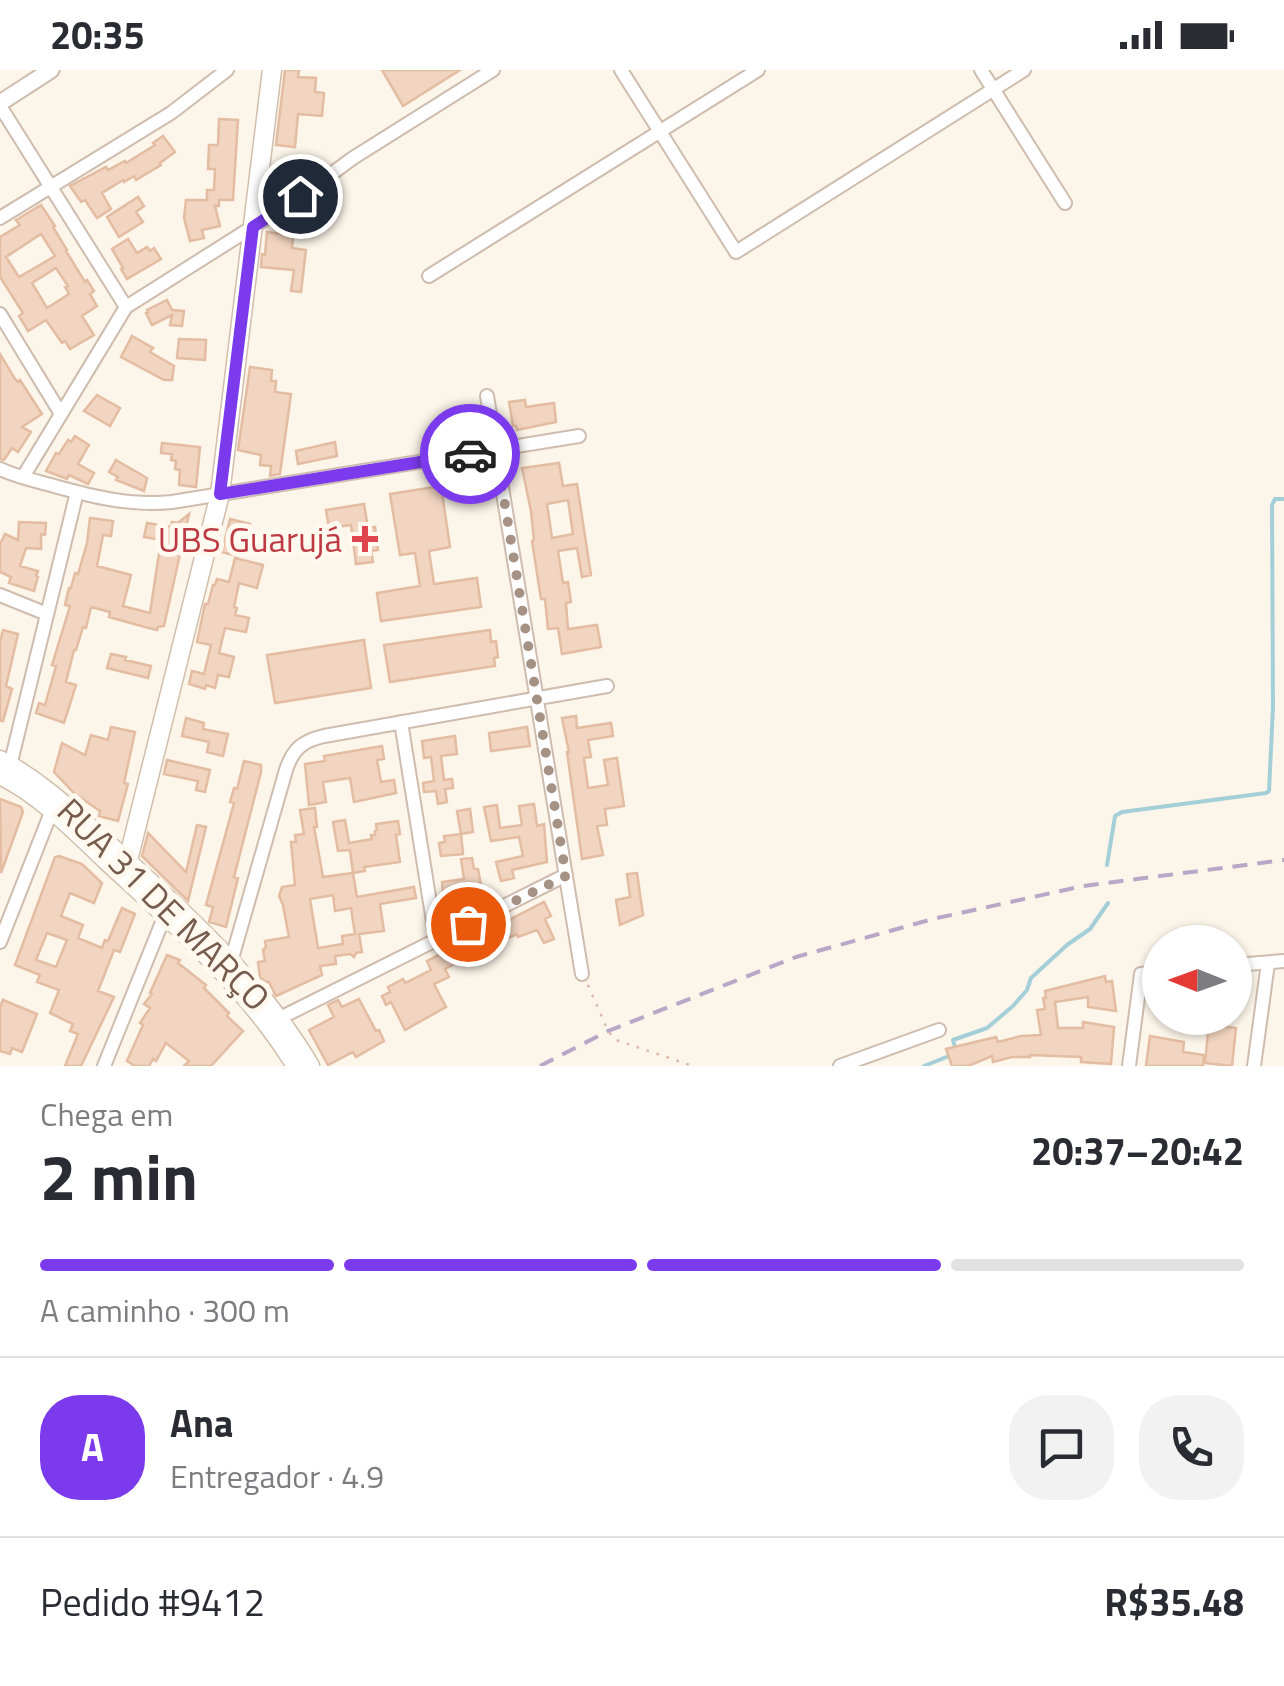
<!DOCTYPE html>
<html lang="pt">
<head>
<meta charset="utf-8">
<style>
  body { margin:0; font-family:"Titillium Web",sans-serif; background:#f2f2f3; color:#2b2b33; height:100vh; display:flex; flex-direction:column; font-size:38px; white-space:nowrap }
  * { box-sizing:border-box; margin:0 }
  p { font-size:32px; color:#7c7c81 }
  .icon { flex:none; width:55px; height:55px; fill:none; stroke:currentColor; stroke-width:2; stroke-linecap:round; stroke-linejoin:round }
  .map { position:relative; height:996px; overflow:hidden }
  .panel { display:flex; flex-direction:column; background:#fff; flex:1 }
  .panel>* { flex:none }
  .needle { width:65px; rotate:271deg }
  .fabs { position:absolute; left:1142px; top:855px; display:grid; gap:20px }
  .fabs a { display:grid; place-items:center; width:110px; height:110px; border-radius:50%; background:#fff; box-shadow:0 2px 8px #0004; font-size:50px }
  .pin { position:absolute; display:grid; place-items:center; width:85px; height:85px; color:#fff; margin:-42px; border:5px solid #fff; border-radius:50%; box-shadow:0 2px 10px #0007 }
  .courier { position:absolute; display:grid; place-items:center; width:100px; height:100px; margin:-50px; border:8px solid #7c3aed; border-radius:50%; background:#fff; color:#222; box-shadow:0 2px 12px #0007 }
  .overview em { font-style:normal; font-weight:700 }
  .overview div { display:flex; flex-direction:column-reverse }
  .overview { display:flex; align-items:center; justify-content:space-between; height:170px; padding:0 40px }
  h1 { font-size:65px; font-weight:700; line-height:75px }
  .bar { display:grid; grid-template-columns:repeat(4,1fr); gap:15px 10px; align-content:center; height:120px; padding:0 40px }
  .bar i { height:12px; border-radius:8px; background:#e1e1e2 }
  .bar .active { background:#7c3aed }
  .bar p { grid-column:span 4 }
  .line { display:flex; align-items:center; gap:25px; padding:0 40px; border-top:2px solid #e1e1e2 }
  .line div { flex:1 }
  .round { display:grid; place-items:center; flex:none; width:105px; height:105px; border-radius:40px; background:#f2f2f3 }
  .status { display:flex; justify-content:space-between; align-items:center; height:70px; padding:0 50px; background:#fff; direction:ltr }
  .status svg { height:28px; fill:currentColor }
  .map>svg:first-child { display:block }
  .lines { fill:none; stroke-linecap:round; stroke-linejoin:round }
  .stream { stroke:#a4cfd8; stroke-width:4 }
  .building { fill:#f1d5c1; stroke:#e3bca2; stroke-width:2.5; fill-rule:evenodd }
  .minor-casing { stroke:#cebdaf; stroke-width:16 }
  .tertiary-casing { stroke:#cebdaf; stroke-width:19 }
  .secondary-casing { stroke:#d1beac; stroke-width:21 }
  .path { stroke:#d7b8a4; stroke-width:2.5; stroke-dasharray:2.5 8; stroke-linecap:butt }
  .minor { stroke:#fff; stroke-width:12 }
  .tertiary { stroke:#fff; stroke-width:15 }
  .secondary { stroke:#fff; stroke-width:18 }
  .rail { stroke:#b8a7c7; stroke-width:4; stroke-dasharray:15 10; stroke-linecap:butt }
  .done { stroke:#a69284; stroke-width:10; stroke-dasharray:0 18 }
  .route { stroke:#7c3aed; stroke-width:12 }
  .health-dot { fill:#e0444e; stroke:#fff9f0; stroke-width:4 }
  .labels { text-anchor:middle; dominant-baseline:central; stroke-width:10; stroke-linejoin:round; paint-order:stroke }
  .health-label { font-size:35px; fill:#be3a42; stroke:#fff9f0; text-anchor:end }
  .street-label { font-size:35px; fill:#775c4d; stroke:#fff9f0 }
</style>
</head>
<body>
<div class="status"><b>20:35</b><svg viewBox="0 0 49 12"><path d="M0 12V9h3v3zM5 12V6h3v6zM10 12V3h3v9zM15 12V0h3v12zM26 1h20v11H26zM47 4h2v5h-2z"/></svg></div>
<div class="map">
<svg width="1284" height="996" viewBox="0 0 1284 996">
  <rect width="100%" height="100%" fill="#fcf5e9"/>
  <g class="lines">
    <path class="stream" d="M 1107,795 L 1115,746 L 1122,742 L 1266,723 L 1269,721 L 1273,637 L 1272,435 L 1275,429 L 1284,429
      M 955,977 L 953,970 L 987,958 L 1013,936 L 1027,920 L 1031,908 L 1067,875 L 1090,859 L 1108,833
      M 924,996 L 949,986"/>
  </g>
  <path class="building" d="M 285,0 L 299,0 L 298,7 L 316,8 L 315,22 L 324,23 L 322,46 L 298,44 L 295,77 L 276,75 Z
    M 382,0 L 460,0 L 403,36 Z
    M 219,49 L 238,50 L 233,130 L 219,130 L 219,136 L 215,136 L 220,156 L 202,160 L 204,168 L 190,171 L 184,148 L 186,130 L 207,130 L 207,120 L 214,120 L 215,99 L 208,99 L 209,75 L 218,75 Z
    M 163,66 L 175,82 L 160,93 L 161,95 L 136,110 L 134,106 L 124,112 L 123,110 L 102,123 L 111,139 L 97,148 L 85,130 L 81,132 L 70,116 L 106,97 L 108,100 L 125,91 L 126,93 L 155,75 L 153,73 Z
    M 138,127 L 144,136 L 136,142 L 143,152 L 119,167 L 107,147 Z
    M 41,135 L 55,156 L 53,157 L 67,180 L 66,181 L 85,212 L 87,210 L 94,221 L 90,224 L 97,236 L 82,246 L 94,265 L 70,279 L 65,271 L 62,273 L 46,250 L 28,261 L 19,246 L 23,243 L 0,207 L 0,167 L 20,155 L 16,150 ZM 41,164 L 55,186 L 19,207 L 6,187 ZM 56,198 L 68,216 L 65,217 L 69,224 L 47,238 L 32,213 Z
    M 284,154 L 294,155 L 292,178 L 306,180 L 301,222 L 291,221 L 294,200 L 261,197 L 262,184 L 265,185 L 267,162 L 283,164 Z
    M 128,169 L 137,183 L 147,177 L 150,181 L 154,178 L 161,189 L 127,209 L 121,199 L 123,198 L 112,179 Z
    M 167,230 L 172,240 L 184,241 L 182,256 L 170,255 L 172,245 L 152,255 L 146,243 L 148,242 L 147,240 Z
    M 132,266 L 153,278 L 150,282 L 174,296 L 172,310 L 164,310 L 121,287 Z
    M 179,269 L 206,270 L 205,290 L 177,288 Z
    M 0,284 L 15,309 L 18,312 L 20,310 L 42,344 L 22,357 L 31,362 L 18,382 L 12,378 L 4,390 L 0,389 Z
    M 250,297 L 272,300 L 271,311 L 276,311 L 275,322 L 291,324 L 280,404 L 270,406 L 271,396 L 260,395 L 261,385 L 238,380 Z
    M 97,325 L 120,338 L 110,356 L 84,341 Z
    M 525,330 L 526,337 L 554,333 L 556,352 L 517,360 L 516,356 L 513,356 L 509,332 Z
    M 75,366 L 89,375 L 78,394 L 94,403 L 88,414 L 69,405 L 67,409 L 46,401 L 56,383 L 59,384 L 68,370 L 71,372 Z
    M 335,372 L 337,386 L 298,394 L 296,381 Z
    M 162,373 L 200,377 L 196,417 L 179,415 L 180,400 L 175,399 L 176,391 L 171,390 L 172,384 L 161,383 Z
    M 116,390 L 147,408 L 144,421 L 116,410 L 118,407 L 109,402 Z
    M 559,393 L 563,416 L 577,414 L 591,505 L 582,507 L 577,478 L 558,481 L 563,513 L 568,512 L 571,532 L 566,533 L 568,559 L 597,555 L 601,577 L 562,584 L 558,558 L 548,559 L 545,529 L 541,529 L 532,471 L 534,470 L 531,441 L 522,398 ZM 568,430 L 573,464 L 552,468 L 547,434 Z
    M 441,416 L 450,477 L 429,481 L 434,514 L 477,508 L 481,537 L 381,551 L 377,523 L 420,516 L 415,483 L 400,485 L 390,424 Z
    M 364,434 L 368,458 L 375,457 L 378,480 L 371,481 L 373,492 L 356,494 L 351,455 L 329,458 L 326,440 Z
    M 189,444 L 164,556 L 158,557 L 157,560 L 145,557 L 109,547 L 110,542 L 91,537 L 86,558 L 83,557 L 76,580 L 74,580 L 66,612 L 76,615 L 64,653 L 36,643 L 39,633 L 45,635 L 56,596 L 52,595 L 70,536 L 65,535 L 69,518 L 71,518 L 75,503 L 78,504 L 87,473 L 90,448 L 113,451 L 111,466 L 103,465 L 97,496 L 131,505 L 123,536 L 150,543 L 161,470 L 144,467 L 147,453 L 171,457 L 172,452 L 178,453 Z
    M 230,449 L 250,454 L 247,468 L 242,467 L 237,486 L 222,482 Z
    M 19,452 L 46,453 L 45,465 L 41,464 L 41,479 L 26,478 L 20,496 L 38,501 L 36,506 L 38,507 L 34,521 L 9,513 L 11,507 L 0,502 L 0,474 L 5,464 L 18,470 Z
    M 235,488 L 263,495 L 257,518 L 239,513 L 234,537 L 237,538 L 235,545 L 249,548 L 246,562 L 225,558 L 219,583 L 234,587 L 229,607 L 218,605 L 215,618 L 206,615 L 205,619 L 189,614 L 192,601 L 204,604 L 211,575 L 197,572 L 205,534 L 208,534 L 213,515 L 215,515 L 217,509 L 229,512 Z
    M 3,560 L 18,564 L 6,616 L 12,619 L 3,651 L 0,651 L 0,572 Z
    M 490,560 L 491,572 L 496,571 L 498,587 L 494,588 L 495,596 L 390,612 L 384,575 Z
    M 364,570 L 371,618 L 275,633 L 267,585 Z
    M 111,584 L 126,587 L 125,590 L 151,596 L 148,608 L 107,598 Z
    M 576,646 L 577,658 L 611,653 L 613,666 L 588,670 L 591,687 L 584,688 L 588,718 L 608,715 L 604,690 L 617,688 L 624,736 L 605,739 L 607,755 L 597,756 L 603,785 L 582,789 L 567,682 L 569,682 L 562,648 Z
    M 186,648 L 204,653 L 203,659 L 228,664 L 223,686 L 207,682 L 209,672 L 182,666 Z
    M 111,657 L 135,662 L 124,713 L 128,714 L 118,751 L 99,746 L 100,741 L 74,723 L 54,702 L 62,673 L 85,685 L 91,665 L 108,670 Z
    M 527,657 L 530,676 L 491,681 L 489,663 Z
    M 455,666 L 457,684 L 441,686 L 444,710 L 452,709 L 453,718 L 445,719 L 447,732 L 438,734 L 436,721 L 424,722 L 423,713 L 434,711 L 431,687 L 424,688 L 422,671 Z
    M 382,676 L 384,689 L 377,690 L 381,712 L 394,710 L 396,723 L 354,732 L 350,708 L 323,712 L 326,732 L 309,735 L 305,694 L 325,691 L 324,686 Z
    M 167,690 L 210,700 L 205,722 L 196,720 L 198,711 L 164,704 Z
    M 244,691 L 261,695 L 261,702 L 234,807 L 238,808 L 226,857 L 209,852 L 213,837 L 206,835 L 228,755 L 234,733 L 230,732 L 234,718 L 237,719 Z
    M 0,729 L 21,737 L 23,742 L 1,803 Z
    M 534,734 L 537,756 L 544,754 L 547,792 L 512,800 L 514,808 L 501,811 L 496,792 L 523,786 L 519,767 L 491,771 L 484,737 L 497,735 L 500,758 L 522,755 L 519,736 Z
    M 315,738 L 317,757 L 314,757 L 323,807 L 353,803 L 357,827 L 414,817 L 416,828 L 380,834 L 384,861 L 359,864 L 362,882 L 356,883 L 354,887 L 350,884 L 335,886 L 336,894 L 320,896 L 322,905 L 276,926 L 269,912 L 265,912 L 260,907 L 258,892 L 265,891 L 263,880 L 266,877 L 265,871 L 289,867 L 283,835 L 279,826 L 282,817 L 295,815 L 291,772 L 296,772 L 295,765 L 304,764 L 300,740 ZM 333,825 L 335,841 L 351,838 L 355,864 L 342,866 L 343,874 L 318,878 L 310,829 Z
    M 470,739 L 473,762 L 461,764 L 463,784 L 441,786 L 439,773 L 445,772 L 444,766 L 461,764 L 457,741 Z
    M 345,750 L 349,773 L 372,769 L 371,765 L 375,765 L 375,761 L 377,760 L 376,754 L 398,751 L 400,764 L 396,765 L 400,792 L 364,797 L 365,801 L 353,803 L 350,780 L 338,781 L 333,752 Z
    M 197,755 L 206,757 L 188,831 L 142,786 L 148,763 L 186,802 Z
    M 59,786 L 82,794 L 102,813 L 94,833 L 70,823 L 61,846 L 83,855 L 78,868 L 102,878 L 105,870 L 108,871 L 122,838 L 135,844 L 120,882 L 114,880 L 98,921 L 114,927 L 81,996 L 65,996 L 78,964 L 70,961 L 73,954 L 50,943 L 59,920 L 37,912 L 40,905 L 15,895 L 55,787 ZM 47,863 L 67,870 L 56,897 L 36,890 Z
    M 472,788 L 474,799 L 478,799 L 482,821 L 475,822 L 476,828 L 444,832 L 442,812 L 464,809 L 461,789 Z
    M 637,803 L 643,845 L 620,855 L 616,830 L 630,827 L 627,804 Z
    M 544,832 L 551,846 L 545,849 L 554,869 L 544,873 L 537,860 L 518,867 L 517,864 L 495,874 L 489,860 Z
    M 460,874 L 467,888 L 445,899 L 449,907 L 434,914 L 446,937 L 405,960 L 391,932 L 386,935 L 382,926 L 390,922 L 388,917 L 403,909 L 405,913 L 431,900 L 427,891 Z
    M 167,885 L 180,890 L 178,893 L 206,915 L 204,918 L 229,943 L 227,946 L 243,961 L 211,996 L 184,996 L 189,991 L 166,973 L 156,991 L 153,989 L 149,996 L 135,996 L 127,991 L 143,955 L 140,953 L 150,938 L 144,934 L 152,924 L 150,923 Z
    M 1105,906 L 1106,912 L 1112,911 L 1116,941 L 1088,937 L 1088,927 L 1055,932 L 1058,958 L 1083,958 L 1083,952 L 1114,957 L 1111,994 L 1081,992 L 1081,987 L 1030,985 L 1030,987 L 1012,987 L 993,992 L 992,986 L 968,996 L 952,996 L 946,979 L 996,967 L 998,972 L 1021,966 L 1041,965 L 1037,940 L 1045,939 L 1043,928 L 1046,928 L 1045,921 Z
    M 359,929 L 376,961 L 379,960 L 384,971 L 356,987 L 353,982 L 328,995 L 309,960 L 334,947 L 328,935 L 338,930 L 342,937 Z
    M 3,930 L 37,944 L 22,982 L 12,978 L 10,984 L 0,981 L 0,937 Z
    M 1178,948 L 1221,948 L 1221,956 L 1236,958 L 1232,996 L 1205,993 L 1208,963 L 1176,958 Z
    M 1150,966 L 1184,972 L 1183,982 L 1204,985 L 1203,996 L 1146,996 Z"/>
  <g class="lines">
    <g class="minor-casing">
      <path id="minor" d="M 621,0 L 736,182 L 1024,0
        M 981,0 L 1065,133
        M 0,36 L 126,237
        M 0,148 L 171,43 L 227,0
        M 429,206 L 758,0
        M 0,244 L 61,344
        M 487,326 L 582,904
        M 0,399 C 17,407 36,411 54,416 C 94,427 130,436 172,432 L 579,366
        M 23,407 L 126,237 L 300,127 L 353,88 L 493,0
        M 0,525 L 47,544
        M 401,652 L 436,870
        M 10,696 L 77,422
        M 0,872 L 52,740
        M 230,895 L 286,700 C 293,679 302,671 324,666 L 607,616
        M 1235,895 L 1284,891
        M 274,951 L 566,805
        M 104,996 L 165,845
        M 840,996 L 939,960
        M 1129,996 L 1141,904 L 1160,902
        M 1254,996 L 1268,893"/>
    </g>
    <g class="tertiary-casing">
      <path id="tertiary" d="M 0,33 L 51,0"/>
    </g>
    <g class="secondary-casing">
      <path id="secondary" d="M 0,690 C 42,712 74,744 109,775 C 182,841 260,911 310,996
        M 0,705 C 42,726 74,760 108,792 C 175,854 248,917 296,996
        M 124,806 L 220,424 L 272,0"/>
    </g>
    <path class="path" d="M 588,915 L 608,961 L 616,970 L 693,996"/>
    <use href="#minor" class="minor"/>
    <use href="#tertiary" class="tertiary"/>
    <use href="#secondary" class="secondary"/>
    <path class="rail" d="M 540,996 L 608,961 L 796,887 L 933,849 L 1083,816 L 1284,790"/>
  </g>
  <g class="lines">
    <path class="done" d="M 468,854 L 566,806 L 496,380 L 470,384"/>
    <path class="route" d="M 300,126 L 253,157 L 220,424 L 470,384"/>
  </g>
  <path class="health-dot" d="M360 454h10v10h10v10h-10v10h-10v-10h-10v-10h10z"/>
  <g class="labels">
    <g class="health-label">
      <text x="342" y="469">UBS Guarujá</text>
    </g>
    <g class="street-label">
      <text transform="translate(164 834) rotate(45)">RUA 31 DE MARÇO</text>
    </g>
  </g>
</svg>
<div class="fabs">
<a><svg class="needle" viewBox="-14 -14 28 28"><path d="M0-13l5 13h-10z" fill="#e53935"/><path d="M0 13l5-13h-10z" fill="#7c7c81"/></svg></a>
</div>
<div class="pin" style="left:468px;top:854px;background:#ea580c"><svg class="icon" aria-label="bag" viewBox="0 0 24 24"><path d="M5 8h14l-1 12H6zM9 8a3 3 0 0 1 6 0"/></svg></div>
<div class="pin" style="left:300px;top:126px;background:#1f2937"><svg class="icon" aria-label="home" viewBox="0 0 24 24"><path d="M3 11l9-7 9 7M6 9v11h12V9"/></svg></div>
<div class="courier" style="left:470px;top:384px"><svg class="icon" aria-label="car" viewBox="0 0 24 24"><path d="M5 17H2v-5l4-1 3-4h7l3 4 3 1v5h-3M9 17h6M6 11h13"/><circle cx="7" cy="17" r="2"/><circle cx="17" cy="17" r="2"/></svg></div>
</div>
<section class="panel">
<div class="overview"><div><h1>2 min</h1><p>Chega em</p></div><em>20:37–20:42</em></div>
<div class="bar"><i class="active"></i><i class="active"></i><i class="active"></i><i></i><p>A caminho · 300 m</p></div>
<div class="line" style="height:180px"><b class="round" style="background:#7c3aed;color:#fff">A</b><div><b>Ana</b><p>Entregador · 4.9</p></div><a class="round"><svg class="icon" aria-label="chat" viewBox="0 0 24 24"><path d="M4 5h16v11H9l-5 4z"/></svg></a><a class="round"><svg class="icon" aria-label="phone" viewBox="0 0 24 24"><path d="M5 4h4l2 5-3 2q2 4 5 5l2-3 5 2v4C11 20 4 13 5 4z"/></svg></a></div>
<div class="line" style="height:130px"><div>Pedido #9412</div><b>R$35.48</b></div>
</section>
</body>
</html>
